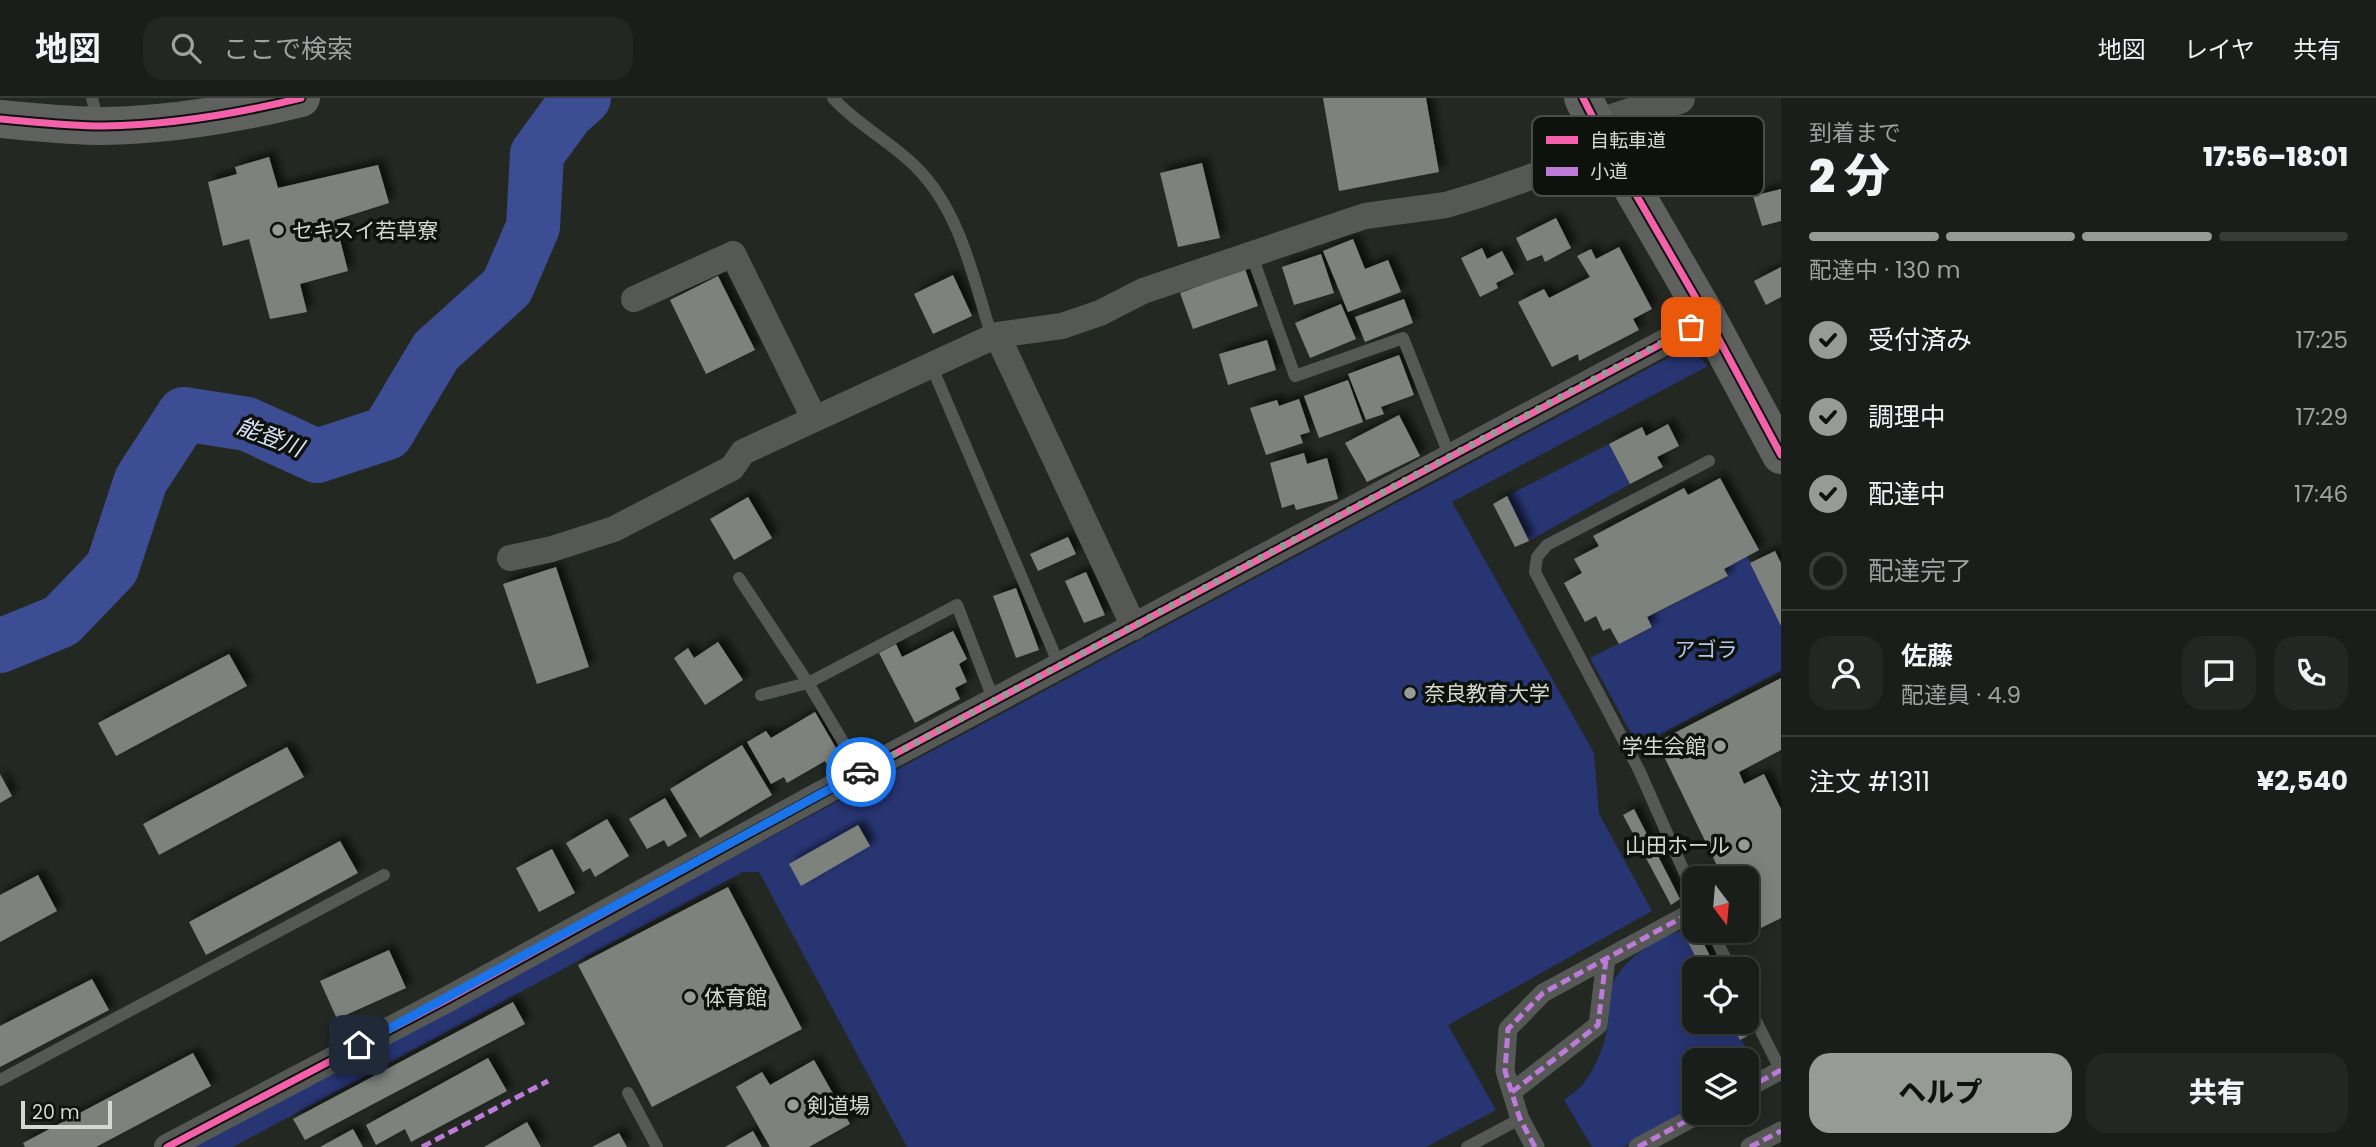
<!DOCTYPE html>
<html lang="ja">
<head>
<meta charset="utf-8">
<style>
  body { margin:0; font-family:Poppins,"Noto Sans JP",sans-serif; background:#232723; color:#f1f3f6; height:100vh; display:flex; flex-direction:column; font-size:26px; white-space:nowrap }
  * { box-sizing:border-box; margin:0 }
  p { font-size:23px; color:#9fa2a2 }
  .icon { flex:none; width:38px; height:38px; fill:none; stroke:currentColor; stroke-width:2; stroke-linecap:round; stroke-linejoin:round }
  .map { position:relative; flex:1; overflow:hidden }
  .drawer { display:flex; flex-direction:column; background:#1a1e1a; width:595px }
  .drawer>* { flex:none }
  .needle { width:46px; rotate:164deg }
  .buttons { position:absolute; left:1682px; top:768px; display:grid; gap:14px }
  .buttons a { display:grid; place-items:center; width:77px; height:77px; border-radius:14px; background:#1a1e1a; box-shadow:0 4px 18px #0003,0 0 0 2px #383c39; font-size:35px }
  .scale { position:absolute; left:21px; bottom:18px; width:91px; box-sizing:border-box; padding-left:7px; border:4px solid #d4dad2; border-top:0; font-size:19px; line-height:24px; white-space:nowrap; color:#d4dad2; -webkit-text-stroke:5px #0e120d; paint-order:stroke }
  .pin { position:absolute; display:grid; place-items:center; width:60px; height:60px; color:#fff; margin:-30px; border-radius:14px; box-shadow:0 4px 10px #0006 }
  .courier { position:absolute; display:grid; place-items:center; width:70px; height:70px; margin:-35px; border:5px solid #1a73e8; border-radius:50%; background:#fff; color:#222; box-shadow:0 2px 9px #0007 }
  .headline em { font-style:normal; font-weight:800 }
  .headline div { display:flex; flex-direction:column-reverse }
  .headline { display:flex; align-items:center; justify-content:space-between; height:119px; padding:0 28px }
  h1 { font-size:46px; font-weight:800; line-height:52px }
  .bar { display:grid; grid-template-columns:repeat(4,1fr); gap:10px 7px; align-content:center; height:84px; padding:0 28px }
  .bar i { height:9px; border-radius:5px; background:#383c39 }
  .bar .on { background:#969c95 }
  .bar p { grid-column:span 4 }
  .line { display:flex; align-items:center; gap:18px; padding:0 28px; border-top:2px solid #383c39 }
  .line div { flex:1 }
  .round { display:grid; place-items:center; flex:none; width:74px; height:74px; border-radius:21px; background:#232723 }
  ol { padding:0 28px; list-style:none }
  li { display:flex; align-items:center; gap:21px; height:77px }
  li p { margin-inline-start:auto }
  li .icon { padding:7px; border-radius:50%; background:#969c95; color:#111; stroke-width:4 }
  li:last-child { color:#9fa2a2 }
  li i { width:38px; height:38px; border:4px solid #383c39; border-radius:50% }
  .cta { display:flex; gap:14px; margin-top:auto; padding:14px 28px }
  .cta a { flex:1; height:80px; border-radius:21px; background:#969c95; color:#111; font-size:28px; font-weight:800; line-height:80px; text-align:center }
  .cta a+a { background:#232723; color:#f1f3f6 }
  header { display:flex; align-items:center; gap:42px; box-sizing:border-box; height:98px; padding:0 35px; background:#1a1e1a; border-bottom:2px solid #383c39 }
  header strong { font-size:33px }
  nav { display:flex; gap:38px; margin-inline-start:auto; font-size:24px }
  .search { width:490px; height:63px; background:#232723; display:flex; align-items:center; gap:18px; box-sizing:border-box; padding:0 24px; border-radius:21px; color:#9fa2a2; font-size:26px }
  main { display:flex; flex:1; min-height:0 }
  .map>svg:first-child { display:block }
  .green { fill:#273573 }
  .lines { fill:none; stroke-linecap:round; stroke-linejoin:round }
  .river { stroke:#3c4d94; stroke-width:54 }
  .building { fill:#7d827d; filter:url(#shadow) }
  .service { stroke:#565856; stroke-width:12 }
  .pedestrian { stroke:#565856; stroke-width:19 }
  .minor { stroke:#565856; stroke-width:26 }
  .tertiary { stroke:#565856; stroke-width:32 }
  .primary { stroke:#5e615e; stroke-width:38 }
  .quiet { stroke:#bd7bd9; stroke-width:5; stroke-dasharray:10 5; stroke-linecap:butt }
  .cycleway-casing { stroke:#0e120d; stroke-width:11 }
  .cycleway { stroke:#f560ab; stroke-width:7 }
  .done { stroke:#969c95; stroke-width:7; stroke-dasharray:0 12.6 }
  .route { stroke:#1a73e8; stroke-width:9 }
  .poi-dot { fill:#969c95; stroke:#0e120d; stroke-width:2.5 }
  .labels { text-anchor:middle; dominant-baseline:central; stroke-width:7; stroke-linejoin:round; paint-order:stroke }
  .poi-label { font-size:21px; fill:#d4dad2; stroke:#0e120d; text-anchor:start }
  .park-label { font-size:21px; fill:#b6c5f0; stroke:#0e120d }
  .water-label { font-size:23px; font-style:italic; fill:#dae1f8; stroke:#0e120d }
  .key { fill:#0e120d; stroke:#494e48; stroke-width:2 }
  .key-label { font-size:19px; fill:#d4dad2 }
</style>
</head>
<body>
<header>
<strong>地図</strong>
<div class="search"><svg class="icon" aria-label="search" viewBox="0 0 24 24"><circle cx="10" cy="10" r="6"/><path d="M15 15l6 6"/></svg>ここで検索</div>
<nav><a>地図</a><a>レイヤ</a><a>共有</a></nav>
</header>
<main>
<div class="map">
<svg width="1781" height="1049" viewBox="0 0 1781 1049">
  <defs>
    <filter id="shadow"><feDropShadow dx="6" dy="-6" stdDeviation="3.5" flood-color="#0009"/></filter>
  </defs>
  <rect width="100%" height="100%" fill="#232823"/>
  <path class="green" d="M 1681,253 L 1696,256 L 1708,268 L 1452,404 L 1594,655 L 1599,716 L 1652,813 L 1448,927 L 1496,1012 L 1426,1049 L 907,1049 L 759,774 L 743,774 L 233,1049 L 190,1049 Z
    M 1609,346 L 1630,386 L 1529,443 L 1507,398 Z
    M 1747,458 L 1781,528 L 1781,573 L 1638,648 L 1590,560 L 1652,529 L 1647,519 L 1728,479 L 1724,471 Z
    M 1682,833 L 1704,871 L 1694,872 L 1694,924 L 1732,924 L 1755,968 L 1756,977 L 1747,983 L 1746,962 L 1694,962 L 1694,1011 L 1623,1049 L 1592,1049 L 1564,1002 C 1570,997 1579,991 1584,985 C 1596,969 1606,944 1608,925 C 1610,911 1607,895 1614,883 C 1625,860 1659,838 1682,833 Z"/>
  <g class="lines">
    <path class="river" d="M 0,548 L 61,523 L 112,470 L 141,382 L 184,316 L 247,326 L 317,358 L 387,335 L 436,253 L 507,189 L 533,129 L 537,56 L 567,15 L 584,0"/>
  </g>
  <path class="building" d="M 1323,0 L 1426,0 L 1439,74 L 1339,93 Z
    M 269,59 L 278,90 L 378,67 L 389,105 L 335,122 L 348,173 L 300,186 L 307,214 L 270,221 L 249,141 L 223,148 L 208,84 L 237,76 L 235,69 Z
    M 1202,65 L 1220,140 L 1178,149 L 1160,75 Z
    M 1781,91 L 1781,123 L 1762,128 L 1753,98 Z
    M 1556,120 L 1571,150 L 1545,164 L 1542,157 L 1527,163 L 1516,140 Z
    M 1353,141 L 1365,171 L 1388,162 L 1401,194 L 1348,214 L 1323,153 Z
    M 1619,149 L 1652,211 L 1633,221 L 1639,232 L 1579,263 L 1578,256 L 1552,269 L 1518,204 L 1544,191 L 1549,200 L 1590,179 L 1577,158 L 1591,151 L 1596,161 Z
    M 1482,150 L 1487,161 L 1502,153 L 1514,176 L 1496,185 L 1498,190 L 1480,199 L 1461,160 Z
    M 1321,156 L 1334,195 L 1294,207 L 1282,169 Z
    M 1781,169 L 1781,199 L 1766,207 L 1754,183 Z
    M 1245,171 L 1258,208 L 1193,231 L 1180,195 Z
    M 953,177 L 972,218 L 933,236 L 914,196 Z
    M 718,178 L 755,252 L 706,276 L 670,202 Z
    M 1404,201 L 1413,225 L 1365,244 L 1355,219 Z
    M 1341,206 L 1356,241 L 1310,260 L 1295,225 Z
    M 1267,242 L 1276,272 L 1228,287 L 1219,256 Z
    M 1399,257 L 1414,297 L 1381,309 L 1384,316 L 1366,322 L 1348,276 Z
    M 1348,282 L 1363,324 L 1319,340 L 1304,298 Z
    M 1299,301 L 1310,334 L 1300,337 L 1303,345 L 1266,357 L 1250,310 L 1277,302 L 1279,308 Z
    M 1399,317 L 1420,358 L 1367,384 L 1345,345 Z
    M 1668,326 L 1679,348 L 1657,359 L 1663,369 L 1630,386 L 1609,346 L 1642,329 L 1646,338 Z
    M 1304,355 L 1307,366 L 1327,360 L 1338,401 L 1296,412 L 1294,406 L 1282,410 L 1270,365 Z
    M 1720,380 L 1759,452 L 1724,471 L 1728,478 L 1647,519 L 1652,529 L 1619,546 L 1610,530 L 1603,533 L 1596,518 L 1585,524 L 1564,485 L 1582,475 L 1574,461 L 1599,448 L 1593,438 L 1684,390 L 1688,397 Z
    M 1507,398 L 1529,443 L 1515,449 L 1493,406 Z
    M 748,399 L 772,440 L 734,462 L 710,421 Z
    M 1068,439 L 1076,456 L 1038,473 L 1030,456 Z
    M 1775,453 L 1781,465 L 1781,528 L 1750,465 Z
    M 556,469 L 589,569 L 537,586 L 503,486 Z
    M 1086,474 L 1105,517 L 1084,525 L 1065,483 Z
    M 1016,490 L 1039,552 L 1016,560 L 993,498 Z
    M 953,533 L 967,561 L 959,566 L 967,584 L 955,590 L 960,601 L 915,625 L 879,555 L 896,546 L 902,559 Z
    M 718,544 L 743,582 L 705,607 L 674,560 L 688,550 L 694,560 Z
    M 229,556 L 247,588 L 116,658 L 98,625 Z
    M 1781,580 L 1781,652 L 1739,674 L 1744,686 L 1764,676 L 1781,711 L 1781,820 L 1751,835 L 1746,827 L 1746,780 L 1723,780 L 1657,644 Z
    M 815,614 L 843,662 L 829,670 L 825,663 L 787,685 L 784,679 L 771,686 L 747,644 L 766,633 L 771,640 Z
    M 742,647 L 772,697 L 700,740 L 670,691 Z
    M 287,649 L 304,679 L 159,757 L 143,726 Z
    M 0,676 L 12,698 L 0,705 Z
    M 665,700 L 687,738 L 668,749 L 664,742 L 647,751 L 629,721 Z
    M 1634,711 L 1680,801 L 1671,807 L 1623,717 Z
    M 607,721 L 629,758 L 595,779 L 590,770 L 583,774 L 566,745 Z
    M 858,727 L 870,748 L 801,788 L 789,766 Z
    M 340,743 L 358,775 L 206,857 L 189,824 Z
    M 552,751 L 575,795 L 539,814 L 516,770 Z
    M 38,777 L 57,813 L 0,844 L 0,797 Z
    M 728,789 L 802,931 L 652,1009 L 578,867 Z
    M 1700,838 L 1717,872 L 1702,872 L 1688,844 Z
    M 389,852 L 406,890 L 337,921 L 320,883 Z
    M 92,881 L 109,912 L 0,969 L 0,928 Z
    M 513,904 L 525,926 L 305,1042 L 293,1021 Z
    M 1730,924 L 1745,924 L 1751,936 L 1740,942 Z
    M 193,955 L 211,988 L 96,1049 L 25,1049 L 23,1045 Z
    M 488,960 L 507,993 L 411,1044 L 405,1031 L 376,1047 L 366,1027 Z
    M 814,962 L 850,1026 L 809,1049 L 770,1049 L 736,989 L 762,974 L 770,987 Z
    M 527,1024 L 541,1049 L 484,1049 Z
    M 353,1031 L 363,1049 L 320,1049 Z
    M 753,1033 L 762,1049 L 725,1049 Z
    M 619,1035 L 627,1049 L 592,1049 Z"/>
  <g class="lines">
    <path class="service" d="M 92,0 L 98,24
      M 833,0 C 856,26 890,43 916,69 C 961,114 973,180 992,239
      M 1252,158 L 1295,278 L 1403,240 L 1450,359
      M 931,267 L 1060,569
      M 739,480 L 808,585 L 861,674
      M 761,597 L 808,585 L 957,507 L 994,603
      M 1694,796 L 1639,672 L 1535,474 L 1537,459 L 1547,447 L 1709,363
      M 1712,833 L 1731,872
      M 1746,903 L 1781,973
      M 0,982 L 384,777
      M 628,995 L 657,1049
      M 1467,1049 L 1520,1021"/>
    <path class="pedestrian" d="M 1746,991 L 1781,972
      M 1512,994 L 1598,927 L 1606,861
      M 1535,1049 L 1520,1021 L 1505,973 L 1508,931 L 1543,895 L 1694,813
      M 1638,1049 L 1701,1015
      M 1750,1049 L 1781,1033"/>
    <path class="minor" d="M 634,201 L 733,156 L 814,320
      M 997,237 L 1134,529
      M 510,460 L 552,451 L 614,431 L 732,370 L 743,354 L 997,237 L 1062,228 L 1100,215 L 1143,193 L 1365,118 L 1446,107 L 1479,97 L 1571,65 L 1606,45
      M 167,1049 L 450,900 L 861,674 L 1708,221"/>
    <path class="tertiary" d="M 1597,27 L 1679,0"/>
    <path class="primary" d="M 1583,0 L 1606,45 L 1708,221 L 1781,357
      M 0,21 C 34,24 69,28 103,28 C 169,27 236,16 301,0"/>
    <path class="quiet" d="M 1746,991 L 1781,972
      M 1512,994 L 1598,927 L 1606,861
      M 422,1049 L 548,983
      M 1535,1049 L 1520,1021 L 1505,973 L 1508,931 L 1543,895 L 1694,813
      M 1638,1049 L 1701,1015
      M 1750,1049 L 1781,1033"/>
    <g class="cycleway-casing">
      <path id="cycleway" d="M 1583,0 L 1606,45 L 1708,221 L 1781,357
        M 0,21 C 34,24 69,28 103,28 C 169,27 236,16 301,0
        M 167,1049 L 450,900 L 861,674 L 1708,221"/>
    </g>
    <use href="#cycleway" class="cycleway"/>
  </g>
  <g class="lines">
    <path class="done" d="M 861,674 L 1691,229"/>
    <path class="route" d="M 359,947 L 861,674"/>
  </g>
  <g class="poi-dot">
    <circle cx="278" cy="132" r="7"/>
    <circle cx="1410" cy="595" r="7"/>
    <circle cx="1720" cy="648" r="7"/>
    <circle cx="1744" cy="747" r="7"/>
    <circle cx="690" cy="899" r="7"/>
    <circle cx="793" cy="1007" r="7"/>
  </g>
  <g class="labels">
    <g class="poi-label">
      <text x="292" y="132">セキスイ若草寮</text>
      <text x="1424" y="595">奈良教育大学</text>
      <text x="1706" y="648" text-anchor="end">学生会館</text>
      <text x="1730" y="747" text-anchor="end">山田ホール</text>
      <text x="704" y="899">体育館</text>
      <text x="807" y="1007">剣道場</text>
    </g>
    <g class="park-label">
      <text x="1706" y="551">アゴラ</text>
    </g>
    <g class="water-label">
      <text transform="translate(270 339) rotate(21)">能登川</text>
    </g>
  </g>
  <rect x="1532" y="18" width="232" height="80" rx="10" class="key"/>
  <rect x="1546" y="38" width="32" height="8" fill="#f560ab"/>
  <rect x="1546" y="69" width="32" height="9" fill="#bd7bd9"/>
  <g class="key-label">
    <text x="1590" y="49">自転車道</text>
    <text x="1590" y="80">小道</text>
  </g>
</svg>
<div class="buttons">
<a><svg class="needle" viewBox="-14 -14 28 28"><path d="M0-13l5 13h-10z" fill="#e53935"/><path d="M0 13l5-13h-10z" fill="#9fa2a2"/></svg></a>
<a><svg class="icon" aria-label="locate" viewBox="0 0 24 24"><circle cx="12" cy="12" r="6"/><path d="M12 2v4M12 18v4M2 12h4M18 12h4"/></svg></a>
<a><svg class="icon" aria-label="layers" viewBox="0 0 24 24"><path d="M12 4l9 5-9 5-9-5zM3 14l9 5 9-5"/></svg></a>
</div>
<div class="scale">20 m</div>
<div class="pin" style="left:1691px;top:229px;background:#ea580c"><svg class="icon" aria-label="bag" viewBox="0 0 24 24"><path d="M5 8h14l-1 12H6zM9 8a3 3 0 0 1 6 0"/></svg></div>
<div class="pin" style="left:359px;top:947px;background:#1f2937"><svg class="icon" aria-label="home" viewBox="0 0 24 24"><path d="M3 11l9-7 9 7M6 9v11h12V9"/></svg></div>
<div class="courier" style="left:861px;top:674px"><svg class="icon" aria-label="car" viewBox="0 0 24 24"><path d="M5 17H2v-5l4-1 3-4h7l3 4 3 1v5h-3M9 17h6M6 11h13"/><circle cx="7" cy="17" r="2"/><circle cx="17" cy="17" r="2"/></svg></div>
</div>
<section class="drawer">
<div class="headline"><div><h1>2 分</h1><p>到着まで</p></div><em>17:56–18:01</em></div>
<div class="bar"><i class="on"></i><i class="on"></i><i class="on"></i><i></i><p>配達中 · 130 m</p></div>
<ol>
<li><svg class="icon" aria-label="check" viewBox="0 0 24 24"><path d="M5 12l5 5 9-10"/></svg>受付済み<p>17:25</p></li>
<li><svg class="icon" aria-label="check" viewBox="0 0 24 24"><path d="M5 12l5 5 9-10"/></svg>調理中<p>17:29</p></li>
<li><svg class="icon" aria-label="check" viewBox="0 0 24 24"><path d="M5 12l5 5 9-10"/></svg>配達中<p>17:46</p></li>
<li><i></i>配達完了</li>
</ol>
<div class="line" style="height:126px"><a class="round"><svg class="icon" aria-label="person" viewBox="0 0 24 24"><circle cx="12" cy="8" r="4"/><path d="M4 21q1-7 8-7t8 7"/></svg></a><div><b>佐藤</b><p>配達員 · 4.9</p></div><a class="round"><svg class="icon" aria-label="chat" viewBox="0 0 24 24"><path d="M4 5h16v11H9l-5 4z"/></svg></a><a class="round"><svg class="icon" aria-label="phone" viewBox="0 0 24 24"><path d="M5 4h4l2 5-3 2q2 4 5 5l2-3 5 2v4C11 20 4 13 5 4z"/></svg></a></div>
<div class="line" style="height:91px"><div>注文 #1311</div><b>¥2,540</b></div>
<div class="cta"><a>ヘルプ</a><a>共有</a></div>
</section>
</main>
</body>
</html>
